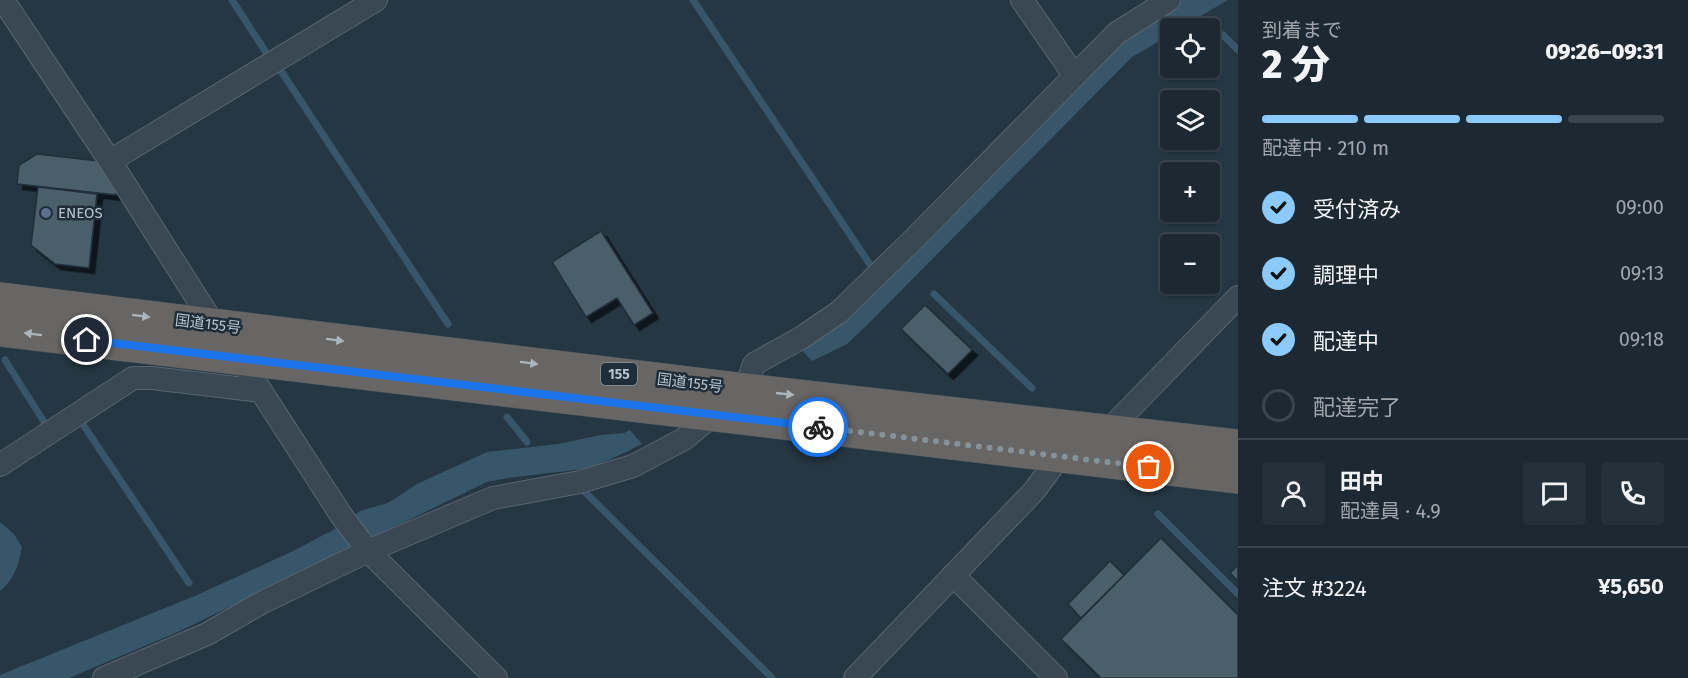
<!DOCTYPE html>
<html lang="ja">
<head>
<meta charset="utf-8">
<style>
  body { margin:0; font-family:"Fira Sans","Noto Sans JP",sans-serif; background:#25313a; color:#f1f3f6; height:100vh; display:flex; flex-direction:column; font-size:22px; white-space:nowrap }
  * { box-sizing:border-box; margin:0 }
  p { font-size:20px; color:#a0a6ac }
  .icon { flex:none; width:33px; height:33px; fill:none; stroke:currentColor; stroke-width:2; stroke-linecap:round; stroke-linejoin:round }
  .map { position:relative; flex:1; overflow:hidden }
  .drawer { display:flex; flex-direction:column; background:#1c2932; width:450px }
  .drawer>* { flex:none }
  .fabs { position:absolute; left:1160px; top:18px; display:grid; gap:12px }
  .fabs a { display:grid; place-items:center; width:60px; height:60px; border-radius:6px; background:#1c2932; box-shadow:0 2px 4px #0004,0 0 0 2px #3a454d; font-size:30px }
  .pin { position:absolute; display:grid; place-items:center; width:51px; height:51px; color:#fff; margin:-26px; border:3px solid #fff; border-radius:50%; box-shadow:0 2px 6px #0007 }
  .courier { position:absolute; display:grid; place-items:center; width:60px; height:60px; margin:-30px; border:4px solid #1a73e8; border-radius:50%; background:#fff; color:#222; box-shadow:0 2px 8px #0007 }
  .overview em { font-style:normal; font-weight:800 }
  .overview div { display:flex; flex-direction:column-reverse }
  .overview { display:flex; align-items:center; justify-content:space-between; height:102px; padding:0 24px }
  h1 { font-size:39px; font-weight:800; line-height:45px }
  .bar { display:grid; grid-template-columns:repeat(4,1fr); gap:9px 6px; align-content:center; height:72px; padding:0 24px }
  .bar i { height:8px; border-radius:4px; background:#3a454d }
  .bar .active { background:#8ccafc }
  .bar p { grid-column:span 4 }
  .line { display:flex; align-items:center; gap:15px; padding:0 24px; border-top:2px solid #3a454d }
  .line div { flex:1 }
  .round { display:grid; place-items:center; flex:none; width:63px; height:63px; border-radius:6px; background:#25313a }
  ol { padding:0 24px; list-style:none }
  li { display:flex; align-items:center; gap:18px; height:66px }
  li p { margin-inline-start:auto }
  li .icon { padding:6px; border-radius:50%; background:#8ccafc; color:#111; stroke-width:4 }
  li:last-child { color:#a0a6ac }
  li i { width:33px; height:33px; border:3px solid #3a454d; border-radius:50% }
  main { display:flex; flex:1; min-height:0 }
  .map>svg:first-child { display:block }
  .water { fill:#38566a }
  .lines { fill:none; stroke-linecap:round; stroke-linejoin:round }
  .stream { stroke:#38566a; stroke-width:7 }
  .building { fill:#4b5f6b; stroke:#202f3a; stroke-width:1.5; filter:url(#shadow) }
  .minor-casing { stroke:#586670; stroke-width:24 }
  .trunk-casing { stroke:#44535d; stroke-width:34 }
  .minor { stroke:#3a4853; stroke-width:22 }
  .trunk { stroke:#686664; stroke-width:33 }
  .oneway { fill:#abb5bc }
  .done { stroke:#84929c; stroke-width:6; stroke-dasharray:0 10.8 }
  .route { stroke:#1a73e8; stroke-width:8 }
  .service-dot { fill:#5c6f8a; stroke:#1e2d38; stroke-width:2 }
  .labels { text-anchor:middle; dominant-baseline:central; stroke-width:5; stroke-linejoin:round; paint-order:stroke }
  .shield { fill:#1e2d38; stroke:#8996a0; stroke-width:1.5 }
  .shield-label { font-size:14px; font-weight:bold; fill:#b7c3cc }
  .poi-label { font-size:15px; fill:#b7c3cc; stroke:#1e2d38; text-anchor:start }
  .street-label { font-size:15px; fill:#b7c3cc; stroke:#1e2d38 }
</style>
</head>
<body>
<main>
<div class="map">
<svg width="1238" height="678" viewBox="0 0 1238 678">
  <defs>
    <filter id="shadow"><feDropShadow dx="5.5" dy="5.5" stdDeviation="0" flood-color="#0009"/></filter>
  </defs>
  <rect width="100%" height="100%" fill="#253743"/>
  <path class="water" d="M 1180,0 L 1228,0 L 1180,28 L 1170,28 L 1170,35 L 1132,57 L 867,325 L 847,344 L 812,361 L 798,346 L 1117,39 Z
    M 630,430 L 642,444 C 623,453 602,465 581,469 C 550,474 518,475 487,482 L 180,631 L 69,678 L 0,678 L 0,675 L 197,595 L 293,551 L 335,529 L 360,511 L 388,503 L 417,484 L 487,452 L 558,444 L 601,435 L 624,433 Z
    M 0,522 L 14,534 L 22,547 C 19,564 14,580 0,591 Z"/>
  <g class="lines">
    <path class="stream" d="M 232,0 L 269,57
      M 693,0 L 871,266
      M 1223,35 L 1238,50
      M 279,68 L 448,324
      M 934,294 L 1032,388
      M 5,360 L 46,425 L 49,423
      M 507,417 L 527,442
      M 80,420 L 189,583
      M 583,490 L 772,678
      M 1158,514 L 1238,594"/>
  </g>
  <path class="building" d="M 37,154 L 99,161 L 117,187 L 116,195 L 17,184 L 19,165 Z
    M 38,187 L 97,194 L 89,268 L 55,264 L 31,245 Z
    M 601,231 L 653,313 L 634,325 L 617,298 L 586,317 L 552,262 Z
    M 925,305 L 972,350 L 948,374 L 901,329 Z
    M 1161,538 L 1238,615 L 1238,678 L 1101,678 L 1061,639 Z
    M 1110,561 L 1124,575 L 1081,618 L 1068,604 Z
    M 1238,565 L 1238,581 L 1230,573 Z"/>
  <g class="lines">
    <g class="minor-casing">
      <path id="minor" d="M 3,0 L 110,161 L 214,325
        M 1022,0 L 1074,75
        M 110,161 L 376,0
        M 239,357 L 341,515 L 368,551 L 496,678
        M 745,390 L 754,364 L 801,338 L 839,312 L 913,240 L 1117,33 L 1169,0
        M 1107,432 L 1238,297
        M 0,465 L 133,378 L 152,378 L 261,391
        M 953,575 L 1056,678
        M 104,678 L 207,634 L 261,603 L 368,551 L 493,498 L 580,482 L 633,466 L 684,439 L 713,415
        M 855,678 L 1034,491 L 1060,456"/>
    </g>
    <g class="trunk-casing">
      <path id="trunk" d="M 0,299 L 745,390 L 1238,446
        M 0,330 L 1238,477"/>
    </g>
    <use href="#minor" class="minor"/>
    <use href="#trunk" class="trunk"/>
  </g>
  <defs><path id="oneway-solid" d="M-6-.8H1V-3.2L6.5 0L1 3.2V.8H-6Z" transform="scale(1.5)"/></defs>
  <g class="oneway">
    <use href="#oneway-solid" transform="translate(141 316) rotate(7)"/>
    <use href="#oneway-solid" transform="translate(33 334) rotate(-173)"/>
    <use href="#oneway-solid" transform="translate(335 340) rotate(7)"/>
    <use href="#oneway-solid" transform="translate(529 363) rotate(7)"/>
    <use href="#oneway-solid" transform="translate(785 394) rotate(6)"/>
  </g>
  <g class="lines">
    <path class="done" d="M 818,427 L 1149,467"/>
    <path class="route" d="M 87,340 L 818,427"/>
  </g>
  <circle class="service-dot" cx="46" cy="213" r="6"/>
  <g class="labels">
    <rect class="shield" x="601" y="363" width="36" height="22" rx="4.5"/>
    <g class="shield-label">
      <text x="619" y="374">155</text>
    </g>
    <g class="poi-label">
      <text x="58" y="213">ENEOS</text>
    </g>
    <g class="street-label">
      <text transform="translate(208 324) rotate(7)">国道155号</text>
      <text transform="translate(690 383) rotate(7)">国道155号</text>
    </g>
  </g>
</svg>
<div class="fabs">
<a><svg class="icon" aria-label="locate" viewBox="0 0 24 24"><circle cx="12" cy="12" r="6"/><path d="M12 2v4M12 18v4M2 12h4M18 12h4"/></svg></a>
<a><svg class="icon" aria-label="layers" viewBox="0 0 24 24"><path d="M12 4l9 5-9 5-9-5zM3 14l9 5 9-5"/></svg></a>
<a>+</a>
<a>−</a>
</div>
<div class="pin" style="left:1149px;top:467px;background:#ea580c"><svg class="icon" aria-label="bag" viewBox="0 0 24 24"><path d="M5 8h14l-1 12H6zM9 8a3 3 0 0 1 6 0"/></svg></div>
<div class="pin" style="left:87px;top:340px;background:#1f2937"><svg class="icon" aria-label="home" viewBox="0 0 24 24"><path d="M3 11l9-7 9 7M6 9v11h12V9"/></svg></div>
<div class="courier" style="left:818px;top:427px"><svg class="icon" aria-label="bike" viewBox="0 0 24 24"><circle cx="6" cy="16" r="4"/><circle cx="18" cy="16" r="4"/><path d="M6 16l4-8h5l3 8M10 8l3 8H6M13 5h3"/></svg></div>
</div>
<section class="drawer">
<div class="overview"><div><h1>2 分</h1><p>到着まで</p></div><em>09:26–09:31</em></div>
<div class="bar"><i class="active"></i><i class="active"></i><i class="active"></i><i></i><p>配達中 · 210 m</p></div>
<ol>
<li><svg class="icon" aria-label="check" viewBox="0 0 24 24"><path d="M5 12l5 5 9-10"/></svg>受付済み<p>09:00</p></li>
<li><svg class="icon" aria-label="check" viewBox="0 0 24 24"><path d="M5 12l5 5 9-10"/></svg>調理中<p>09:13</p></li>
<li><svg class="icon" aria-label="check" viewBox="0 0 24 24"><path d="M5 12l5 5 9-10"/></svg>配達中<p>09:18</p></li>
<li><i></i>配達完了</li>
</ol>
<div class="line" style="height:108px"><a class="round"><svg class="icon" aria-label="person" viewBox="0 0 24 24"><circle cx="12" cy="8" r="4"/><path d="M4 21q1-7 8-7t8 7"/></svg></a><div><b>田中</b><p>配達員 · 4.9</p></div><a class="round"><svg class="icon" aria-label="chat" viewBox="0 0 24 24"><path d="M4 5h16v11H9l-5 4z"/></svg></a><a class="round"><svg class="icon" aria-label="phone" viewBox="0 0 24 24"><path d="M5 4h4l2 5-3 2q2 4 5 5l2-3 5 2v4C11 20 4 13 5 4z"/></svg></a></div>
<div class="line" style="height:78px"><div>注文 #3224</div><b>¥5,650</b></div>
</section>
</main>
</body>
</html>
